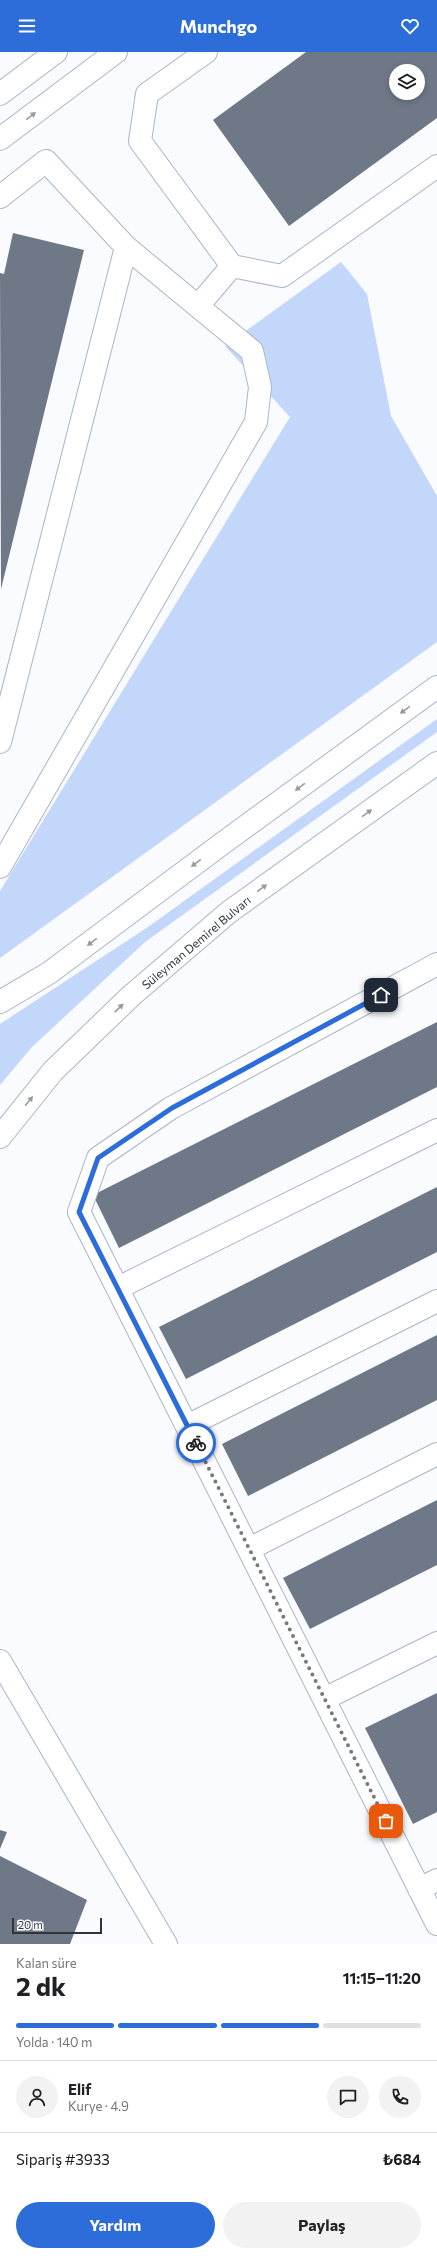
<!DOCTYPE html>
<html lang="tr">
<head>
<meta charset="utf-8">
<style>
  body { margin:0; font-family:Commissioner,sans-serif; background:#f2f2f2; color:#202124; height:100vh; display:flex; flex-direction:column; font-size:15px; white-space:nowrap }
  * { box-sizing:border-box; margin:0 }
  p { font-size:13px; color:#757577 }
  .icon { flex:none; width:22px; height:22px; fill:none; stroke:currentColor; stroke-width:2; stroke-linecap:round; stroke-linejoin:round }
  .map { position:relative; height:1892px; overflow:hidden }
  .sheet { display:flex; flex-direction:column; background:#fff; flex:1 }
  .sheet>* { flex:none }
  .controls { position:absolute; left:389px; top:12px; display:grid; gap:8px }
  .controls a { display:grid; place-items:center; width:36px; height:36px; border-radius:50%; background:#fff; box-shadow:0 2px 6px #0003; font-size:20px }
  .scale { position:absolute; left:12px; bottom:10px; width:90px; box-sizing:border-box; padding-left:4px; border:2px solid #30343b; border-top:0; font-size:11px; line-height:14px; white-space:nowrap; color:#30343b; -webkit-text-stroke:3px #fff; paint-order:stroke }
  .pin { position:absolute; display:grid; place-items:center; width:34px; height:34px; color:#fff; margin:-17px; border-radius:8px; box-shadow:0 2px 6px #0006 }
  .courier { position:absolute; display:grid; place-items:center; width:40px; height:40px; margin:-20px; border:3px solid #2c6dda; border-radius:50%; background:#fff; color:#222; box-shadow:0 1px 5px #0007 }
  .headline em { font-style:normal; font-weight:700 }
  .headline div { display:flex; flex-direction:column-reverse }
  .headline { display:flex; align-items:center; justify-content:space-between; height:68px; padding:0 16px }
  h1 { font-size:26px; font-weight:700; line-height:30px }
  .bar { display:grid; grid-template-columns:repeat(4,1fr); gap:6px 4px; align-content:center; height:48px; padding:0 16px }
  .bar i { height:5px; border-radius:3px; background:#e0e0e0 }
  .bar .on { background:#2c6dda }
  .bar p { grid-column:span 4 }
  .line { display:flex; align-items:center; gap:10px; padding:0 16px; border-top:1px solid #e0e0e0 }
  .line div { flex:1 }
  .round { display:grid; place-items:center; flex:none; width:42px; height:42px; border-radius:21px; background:#f2f2f2 }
  .button { display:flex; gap:8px; margin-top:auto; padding:8px 16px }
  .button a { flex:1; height:46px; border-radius:24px; background:#2c6dda; color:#fff; font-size:16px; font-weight:700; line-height:46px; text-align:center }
  .button a+a { background:#f2f2f2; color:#202124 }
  header { display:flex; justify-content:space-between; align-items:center; height:52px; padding:0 16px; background:#2c6dda; color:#fff; font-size:18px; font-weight:700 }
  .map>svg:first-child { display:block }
  .green { fill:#c2d7fa }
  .building { fill:#6e7887; fill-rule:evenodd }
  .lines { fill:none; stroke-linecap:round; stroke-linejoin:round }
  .minor-casing { stroke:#abb5c6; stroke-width:24 }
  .minor { stroke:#fff; stroke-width:22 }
  .oneway { fill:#989a9d }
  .done { stroke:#767a80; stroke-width:4; stroke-dasharray:0 7.2 }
  .route { stroke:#2c6dda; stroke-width:5 }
  .labels { text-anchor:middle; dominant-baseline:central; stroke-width:4; stroke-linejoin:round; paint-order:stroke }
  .street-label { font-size:12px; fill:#30343b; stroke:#fff }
</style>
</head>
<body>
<header><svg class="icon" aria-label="menu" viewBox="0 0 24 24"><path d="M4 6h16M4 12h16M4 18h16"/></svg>Munchgo<svg class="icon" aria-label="heart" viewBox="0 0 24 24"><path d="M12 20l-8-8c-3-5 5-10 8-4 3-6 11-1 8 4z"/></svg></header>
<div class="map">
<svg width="437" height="1892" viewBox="0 0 437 1892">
  <rect width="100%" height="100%" fill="#f9fbff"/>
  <path class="green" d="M 341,210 L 367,242 L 391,364 L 437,444 L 437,590 L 0,906 L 0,839 L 290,365 L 225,294 Z
    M 437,667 L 437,680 L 145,890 L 32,995 L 0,1033 L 0,972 L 148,875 Z"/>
  <path class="building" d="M 306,0 L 437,0 L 437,66 L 289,174 L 213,68 ZM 396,19 L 418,19 L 418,41 L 396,41 Z
    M 13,181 L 84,198 L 1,537 L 0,221 L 4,222 Z
    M 437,970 L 437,1035 L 119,1196 L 93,1143 Z
    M 437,1135 L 437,1200 L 186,1327 L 159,1275 Z
    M 437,1283 L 437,1348 L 248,1444 L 222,1392 Z
    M 437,1448 L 437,1513 L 310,1577 L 283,1526 Z
    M 437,1641 L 437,1760 L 413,1772 L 365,1676 Z
    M 0,1778 L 7,1780 L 0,1797 Z
    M 0,1804 L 87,1848 L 70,1892 L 0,1892 Z"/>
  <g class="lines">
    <g class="minor-casing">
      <path id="minor" d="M 206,0 L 147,42 L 140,89 L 232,214 L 282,224 L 437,114
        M 0,42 L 56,0
        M 0,87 L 116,0
        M 0,145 L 46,109 L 126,195 L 252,299 L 260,335 L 256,370 L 0,815
        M 198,254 L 232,214
        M 0,690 L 126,195
        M 437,912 L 171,1056 L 98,1106 L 79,1160 L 437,1872
        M 0,950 L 49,921 L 223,791 L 437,635
        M 0,1085 L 53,1019 L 132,943 L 229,860 L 437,711
        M 118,1236 L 437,1078
        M 187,1374 L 437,1249
        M 249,1497 L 437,1402
        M 0,1609 L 166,1892
        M 324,1647 L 437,1591
        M 419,1837 L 437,1828"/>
    </g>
    <use href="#minor" class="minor"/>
  </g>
  <defs><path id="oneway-solid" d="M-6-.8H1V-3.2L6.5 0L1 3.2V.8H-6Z"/></defs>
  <g class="oneway">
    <use href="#oneway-solid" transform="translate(31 64) rotate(-37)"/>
    <use href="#oneway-solid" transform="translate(405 658) rotate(144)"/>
    <use href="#oneway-solid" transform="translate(300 735) rotate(144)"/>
    <use href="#oneway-solid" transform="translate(367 761) rotate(-36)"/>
    <use href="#oneway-solid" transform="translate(196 811) rotate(143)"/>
    <use href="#oneway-solid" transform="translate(262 836) rotate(-36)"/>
    <use href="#oneway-solid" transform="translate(92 890) rotate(143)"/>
    <use href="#oneway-solid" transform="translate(119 956) rotate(-44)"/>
    <use href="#oneway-solid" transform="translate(29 1049) rotate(-51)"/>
  </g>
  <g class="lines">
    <path class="done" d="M 196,1391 L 386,1769"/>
    <path class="route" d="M 196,1391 L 79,1160 L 98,1106 L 172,1056 L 381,943"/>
  </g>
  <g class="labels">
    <g class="street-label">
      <text transform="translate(196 890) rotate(-40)">Süleyman Demirel Bulvarı</text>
    </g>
  </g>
</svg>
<div class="controls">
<a><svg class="icon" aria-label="layers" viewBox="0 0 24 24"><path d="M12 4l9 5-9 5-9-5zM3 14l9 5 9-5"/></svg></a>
</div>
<div class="scale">20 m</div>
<div class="pin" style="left:386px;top:1769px;background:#ea580c"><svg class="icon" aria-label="bag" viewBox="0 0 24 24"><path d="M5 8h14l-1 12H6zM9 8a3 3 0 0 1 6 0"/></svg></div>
<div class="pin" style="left:381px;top:943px;background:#1f2937"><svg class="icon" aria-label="home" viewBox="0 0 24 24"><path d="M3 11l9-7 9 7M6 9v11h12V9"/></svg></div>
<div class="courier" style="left:196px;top:1391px"><svg class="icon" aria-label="bike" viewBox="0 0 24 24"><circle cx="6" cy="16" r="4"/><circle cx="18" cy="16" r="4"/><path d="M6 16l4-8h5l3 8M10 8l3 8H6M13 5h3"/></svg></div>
</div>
<section class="sheet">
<div class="headline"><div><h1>2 dk</h1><p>Kalan süre</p></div><em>11:15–11:20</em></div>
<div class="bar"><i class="on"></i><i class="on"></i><i class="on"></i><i></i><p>Yolda · 140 m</p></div>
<div class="line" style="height:72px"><a class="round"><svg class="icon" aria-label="person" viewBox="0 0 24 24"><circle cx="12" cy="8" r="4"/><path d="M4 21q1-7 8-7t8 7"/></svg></a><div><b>Elif</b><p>Kurye · 4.9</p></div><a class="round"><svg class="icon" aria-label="chat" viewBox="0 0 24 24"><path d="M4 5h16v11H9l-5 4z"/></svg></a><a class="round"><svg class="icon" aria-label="phone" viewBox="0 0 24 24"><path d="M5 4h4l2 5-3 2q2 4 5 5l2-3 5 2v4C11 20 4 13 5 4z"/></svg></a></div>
<div class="line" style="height:52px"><div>Sipariş #3933</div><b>₺684</b></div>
<div class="button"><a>Yardım</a><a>Paylaş</a></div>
</section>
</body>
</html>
